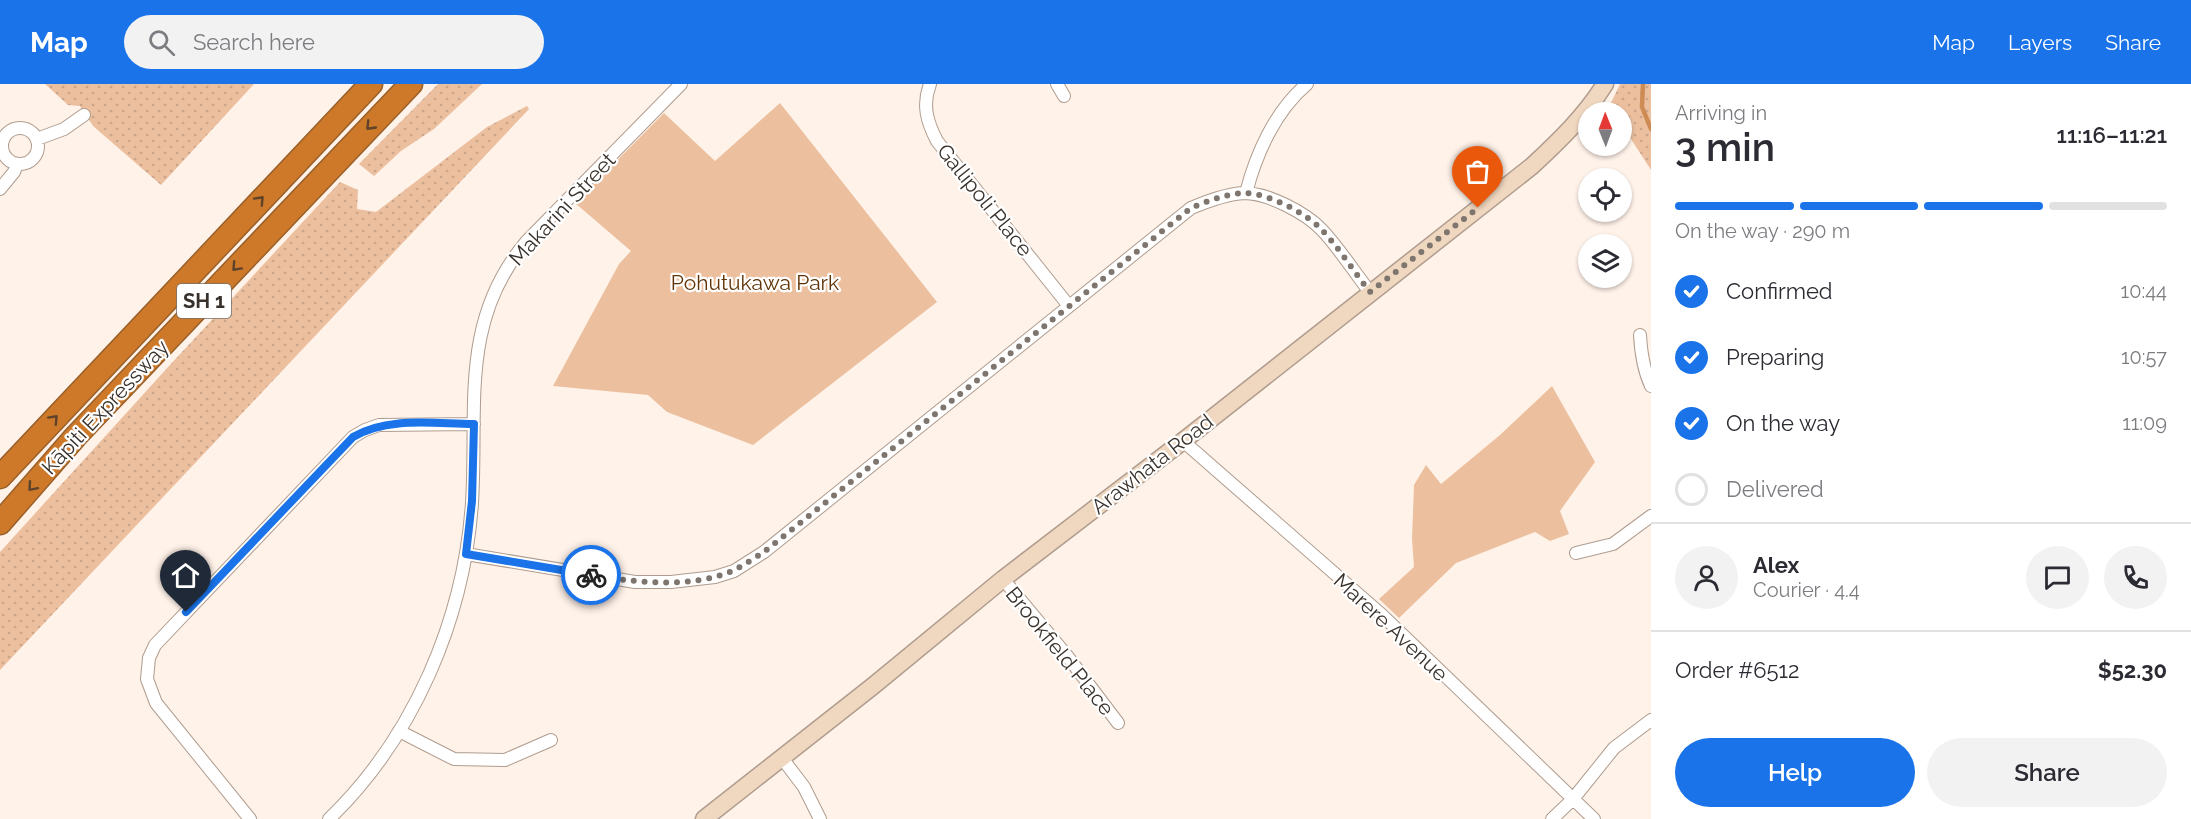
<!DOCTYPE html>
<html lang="en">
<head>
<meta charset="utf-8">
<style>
  body { margin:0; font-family:Raleway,sans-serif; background:#f2f2f3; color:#2b2b33; height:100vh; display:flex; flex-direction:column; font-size:22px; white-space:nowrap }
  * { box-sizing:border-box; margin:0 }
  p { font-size:20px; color:#7c7c81 }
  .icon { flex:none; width:33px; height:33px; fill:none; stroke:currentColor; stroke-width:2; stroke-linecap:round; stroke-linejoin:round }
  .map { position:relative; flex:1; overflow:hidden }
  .side { display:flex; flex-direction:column; background:#fff; width:540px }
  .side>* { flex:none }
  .needle { width:39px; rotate:359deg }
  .buttons { position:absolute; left:1578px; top:18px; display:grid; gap:12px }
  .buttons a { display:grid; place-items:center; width:54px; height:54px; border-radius:50%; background:#fff; box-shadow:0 2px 4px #0004; font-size:30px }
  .pin { position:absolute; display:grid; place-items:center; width:51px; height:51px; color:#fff; margin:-62px -26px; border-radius:50% 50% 50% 0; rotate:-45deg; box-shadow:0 0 6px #0007 }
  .pin .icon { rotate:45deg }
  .courier { position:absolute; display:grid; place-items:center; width:60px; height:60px; margin:-30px; border:4px solid #1a73e8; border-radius:50%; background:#fff; color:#222; box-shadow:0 2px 8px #0007 }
  .headline em { font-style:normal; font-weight:600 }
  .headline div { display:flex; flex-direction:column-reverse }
  .headline { display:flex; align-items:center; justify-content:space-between; height:102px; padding:0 24px }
  h1 { font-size:39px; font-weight:600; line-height:45px }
  .bar { display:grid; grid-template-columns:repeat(4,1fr); gap:9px 6px; align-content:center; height:72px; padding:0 24px }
  .bar i { height:8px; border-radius:4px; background:#e1e1e2 }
  .bar .selected { background:#1a73e8 }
  .bar p { grid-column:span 4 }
  .line { display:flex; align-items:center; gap:15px; padding:0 24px; border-top:2px solid #e1e1e2 }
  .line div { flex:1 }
  .round { display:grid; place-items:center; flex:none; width:63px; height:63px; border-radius:32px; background:#f2f2f3 }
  ol { padding:0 24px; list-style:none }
  li { display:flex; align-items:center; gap:18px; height:66px }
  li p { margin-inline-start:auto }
  li .icon { padding:6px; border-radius:50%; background:#1a73e8; color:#fff; stroke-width:4 }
  li:last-child { color:#7c7c81 }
  li i { width:33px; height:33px; border:3px solid #e1e1e2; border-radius:50% }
  .button { display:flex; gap:12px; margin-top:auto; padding:12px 24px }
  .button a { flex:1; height:69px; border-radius:36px; background:#1a73e8; color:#fff; font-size:24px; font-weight:600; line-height:69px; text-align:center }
  .button a+a { background:#f2f2f3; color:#2b2b33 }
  header { display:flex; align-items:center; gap:36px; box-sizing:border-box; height:84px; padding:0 30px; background:#1a73e8; color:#fff }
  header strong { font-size:28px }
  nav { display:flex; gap:33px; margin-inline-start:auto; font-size:21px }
  .search { width:420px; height:54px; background:#f2f2f3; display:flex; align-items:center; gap:15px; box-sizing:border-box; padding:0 21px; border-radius:33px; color:#7c7c81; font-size:22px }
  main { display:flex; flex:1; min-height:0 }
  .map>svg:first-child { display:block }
  .grass { fill:url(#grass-dots) }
  .park { fill:#ecc09f }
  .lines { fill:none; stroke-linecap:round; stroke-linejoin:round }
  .stream { stroke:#ce8b53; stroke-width:4.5 }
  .street-casing { stroke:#af9c8e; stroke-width:14 }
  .secondary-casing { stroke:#af9c8e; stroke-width:19 }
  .highway-casing { stroke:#99602a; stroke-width:25 }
  .street { stroke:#fff; stroke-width:12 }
  .secondary { stroke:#f0d7bf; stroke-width:16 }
  .highway { stroke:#cd7929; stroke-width:22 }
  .oneway { stroke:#5e432a }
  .done { stroke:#7e756e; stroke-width:6; stroke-dasharray:0 10.8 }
  .route { stroke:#1a73e8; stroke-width:8 }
  .labels { text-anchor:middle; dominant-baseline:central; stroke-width:4.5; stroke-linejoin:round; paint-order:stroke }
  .shield { fill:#fff; stroke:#746f6b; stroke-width:1.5 }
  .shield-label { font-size:20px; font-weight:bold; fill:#39312b }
  .street-label { font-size:21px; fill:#39312b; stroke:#fff }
  .park-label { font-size:21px; fill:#603406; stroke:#fff }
</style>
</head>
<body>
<header>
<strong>Map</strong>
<div class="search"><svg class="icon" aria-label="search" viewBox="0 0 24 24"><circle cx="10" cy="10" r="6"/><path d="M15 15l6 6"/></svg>Search here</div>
<nav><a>Map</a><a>Layers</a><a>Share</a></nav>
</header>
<main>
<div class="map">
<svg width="1651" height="735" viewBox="0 0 1651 735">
  <defs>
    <pattern id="grass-dots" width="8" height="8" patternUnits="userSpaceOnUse" patternTransform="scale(1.5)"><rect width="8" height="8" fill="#ecc09f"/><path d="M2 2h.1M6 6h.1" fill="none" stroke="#cba589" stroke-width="1.8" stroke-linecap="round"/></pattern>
  </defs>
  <rect width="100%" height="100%" fill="#fff2e9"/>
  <path class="grass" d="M 45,0 L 254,0 L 161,101 L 93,42 L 80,22 L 68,21 Z
    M 438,0 L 482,0 L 434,45 L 401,67 L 374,92 L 359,80 Z
    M 1620,0 L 1651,0 L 1651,86 L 1622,41 L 1622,28 L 1613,28 L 1609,23 Z
    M 527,22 L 529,25 L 0,586 L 0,468 L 169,282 L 340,98 L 358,106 L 357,125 L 376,128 L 487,43 Z"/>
  <path class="park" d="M 780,19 L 937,218 L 753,361 L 667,328 L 648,311 L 553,302 L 619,180 L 631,167 L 575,119 L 664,29 L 715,77 Z
    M 1552,302 L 1595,378 L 1560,427 L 1569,450 L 1550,457 L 1535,448 L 1456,479 L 1399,534 L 1379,515 L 1414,483 L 1412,455 L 1414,401 L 1426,381 L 1441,400 L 1500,351 Z"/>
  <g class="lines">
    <path class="stream" d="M 1643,0 L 1642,23 L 1651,45"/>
    <g class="street-casing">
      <path id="street" d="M 930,0 C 922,21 927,38 937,57 L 1069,222
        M 1057,0 L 1064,12
        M2 62a18 18 0 1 1 36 0a18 18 0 1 1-36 0Z
        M 37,55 L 64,45 L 84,31
        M 0,105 L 14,88 L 17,80
        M 1246,109 C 1256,70 1275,27 1307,0
        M 1640,251 C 1641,269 1643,285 1651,302
        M 1183,357 L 1382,531 L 1594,735
        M 1576,469 L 1613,460 L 1651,432
        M 466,470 L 635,498 L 671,498 L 715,493 L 734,487 L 764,468 L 1191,124 C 1208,117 1226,110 1244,109 C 1268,109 1306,129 1322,146 C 1340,165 1354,188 1370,208
        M 1003,495 L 1068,573 L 1118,639
        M 399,647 L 454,675 L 505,676 L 551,656
        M 782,674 L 804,703 L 820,735
        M 250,735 L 156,619 L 147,595 L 149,574 L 155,561 L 353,353 L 365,346 L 379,341 L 474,340
        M 329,735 C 414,653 464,535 472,419 C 478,323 459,238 526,158 L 681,0
        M 1552,735 L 1573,715 L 1614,664 L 1651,636"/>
    </g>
    <g class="secondary-casing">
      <path id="secondary" d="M 704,735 L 873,602 L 1003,495 L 1183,357 L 1532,82 C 1559,57 1585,32 1605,0"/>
    </g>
    <g class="highway-casing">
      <path id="highway" d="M 0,393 L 371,0
        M 0,439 L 76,352 L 411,0"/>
    </g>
    <use href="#street" class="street"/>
    <use href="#secondary" class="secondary"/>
    <use href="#highway" class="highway"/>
  </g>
  <defs><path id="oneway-chevron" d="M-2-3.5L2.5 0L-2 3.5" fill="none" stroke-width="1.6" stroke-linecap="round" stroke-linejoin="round" transform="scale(1.5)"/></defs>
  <g class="oneway">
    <use href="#oneway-chevron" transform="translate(370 42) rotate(134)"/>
    <use href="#oneway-chevron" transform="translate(260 116) rotate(-47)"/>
    <use href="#oneway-chevron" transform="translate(236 183) rotate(133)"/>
    <use href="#oneway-chevron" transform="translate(54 335) rotate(-47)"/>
    <use href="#oneway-chevron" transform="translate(32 403) rotate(131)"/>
  </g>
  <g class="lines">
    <path class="done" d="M 591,491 C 633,498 691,505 732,487 C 743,482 754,474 764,468 L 1191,124 C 1208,117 1226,110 1244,109 C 1268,109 1306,129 1322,146 C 1340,165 1354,188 1370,208 L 1478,124"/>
    <path class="route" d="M 186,528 L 353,353 C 388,332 435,340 474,340 L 472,417 L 466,470 L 591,491"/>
  </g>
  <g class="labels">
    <rect class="shield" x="177" y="200" width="54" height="34" rx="4.5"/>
    <g class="shield-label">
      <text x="204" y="217">SH 1</text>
    </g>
    <g class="street-label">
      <text transform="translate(985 116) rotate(51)">Gallipoli Place</text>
      <text transform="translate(562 125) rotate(-47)">Makarini Street</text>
      <text transform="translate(105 323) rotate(-47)">Kāpiti Expressway</text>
      <text transform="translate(1152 380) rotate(-38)">Arawhata Road</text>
      <text transform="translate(1391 543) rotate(43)">Marere Avenue</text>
      <text transform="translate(1060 567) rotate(51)">Brookfield Place</text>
    </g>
    <g class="park-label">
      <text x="755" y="198">Pohutukawa Park</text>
    </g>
  </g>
</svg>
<div class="buttons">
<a><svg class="needle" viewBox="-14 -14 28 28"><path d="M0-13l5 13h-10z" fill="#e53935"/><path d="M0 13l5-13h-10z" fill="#7c7c81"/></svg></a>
<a><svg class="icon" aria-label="locate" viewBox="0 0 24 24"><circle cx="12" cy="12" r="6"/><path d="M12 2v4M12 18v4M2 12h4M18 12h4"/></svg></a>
<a><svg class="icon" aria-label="layers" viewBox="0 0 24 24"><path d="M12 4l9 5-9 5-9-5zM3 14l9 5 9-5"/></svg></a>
</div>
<div class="pin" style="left:1478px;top:124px;background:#ea580c"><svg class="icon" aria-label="bag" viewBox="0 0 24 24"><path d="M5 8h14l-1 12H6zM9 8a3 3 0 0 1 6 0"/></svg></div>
<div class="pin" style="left:186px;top:528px;background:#1f2937"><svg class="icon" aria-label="home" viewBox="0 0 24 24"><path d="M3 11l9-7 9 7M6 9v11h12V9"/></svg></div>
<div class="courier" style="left:591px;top:491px"><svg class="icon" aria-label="bike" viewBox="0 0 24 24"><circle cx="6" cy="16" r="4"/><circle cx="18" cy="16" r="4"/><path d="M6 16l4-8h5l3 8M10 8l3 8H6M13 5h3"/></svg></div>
</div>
<section class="side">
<div class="headline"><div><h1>3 min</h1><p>Arriving in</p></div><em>11:16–11:21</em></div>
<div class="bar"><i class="selected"></i><i class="selected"></i><i class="selected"></i><i></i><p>On the way · 290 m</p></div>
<ol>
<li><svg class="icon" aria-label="check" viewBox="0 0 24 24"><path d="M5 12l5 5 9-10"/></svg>Confirmed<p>10:44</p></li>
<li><svg class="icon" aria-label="check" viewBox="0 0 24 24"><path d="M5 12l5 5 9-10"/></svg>Preparing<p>10:57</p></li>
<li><svg class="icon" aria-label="check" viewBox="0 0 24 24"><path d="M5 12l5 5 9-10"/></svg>On the way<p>11:09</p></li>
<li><i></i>Delivered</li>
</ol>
<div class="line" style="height:108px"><a class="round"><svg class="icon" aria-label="person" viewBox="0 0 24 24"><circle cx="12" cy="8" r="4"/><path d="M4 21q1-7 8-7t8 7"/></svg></a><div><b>Alex</b><p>Courier · 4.4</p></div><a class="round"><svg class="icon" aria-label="chat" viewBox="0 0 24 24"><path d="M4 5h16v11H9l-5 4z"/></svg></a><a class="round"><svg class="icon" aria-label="phone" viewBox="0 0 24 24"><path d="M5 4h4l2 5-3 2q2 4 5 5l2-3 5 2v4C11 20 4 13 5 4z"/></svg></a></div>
<div class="line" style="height:78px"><div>Order #6512</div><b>$52.30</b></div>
<div class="button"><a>Help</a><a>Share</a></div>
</section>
</main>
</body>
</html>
